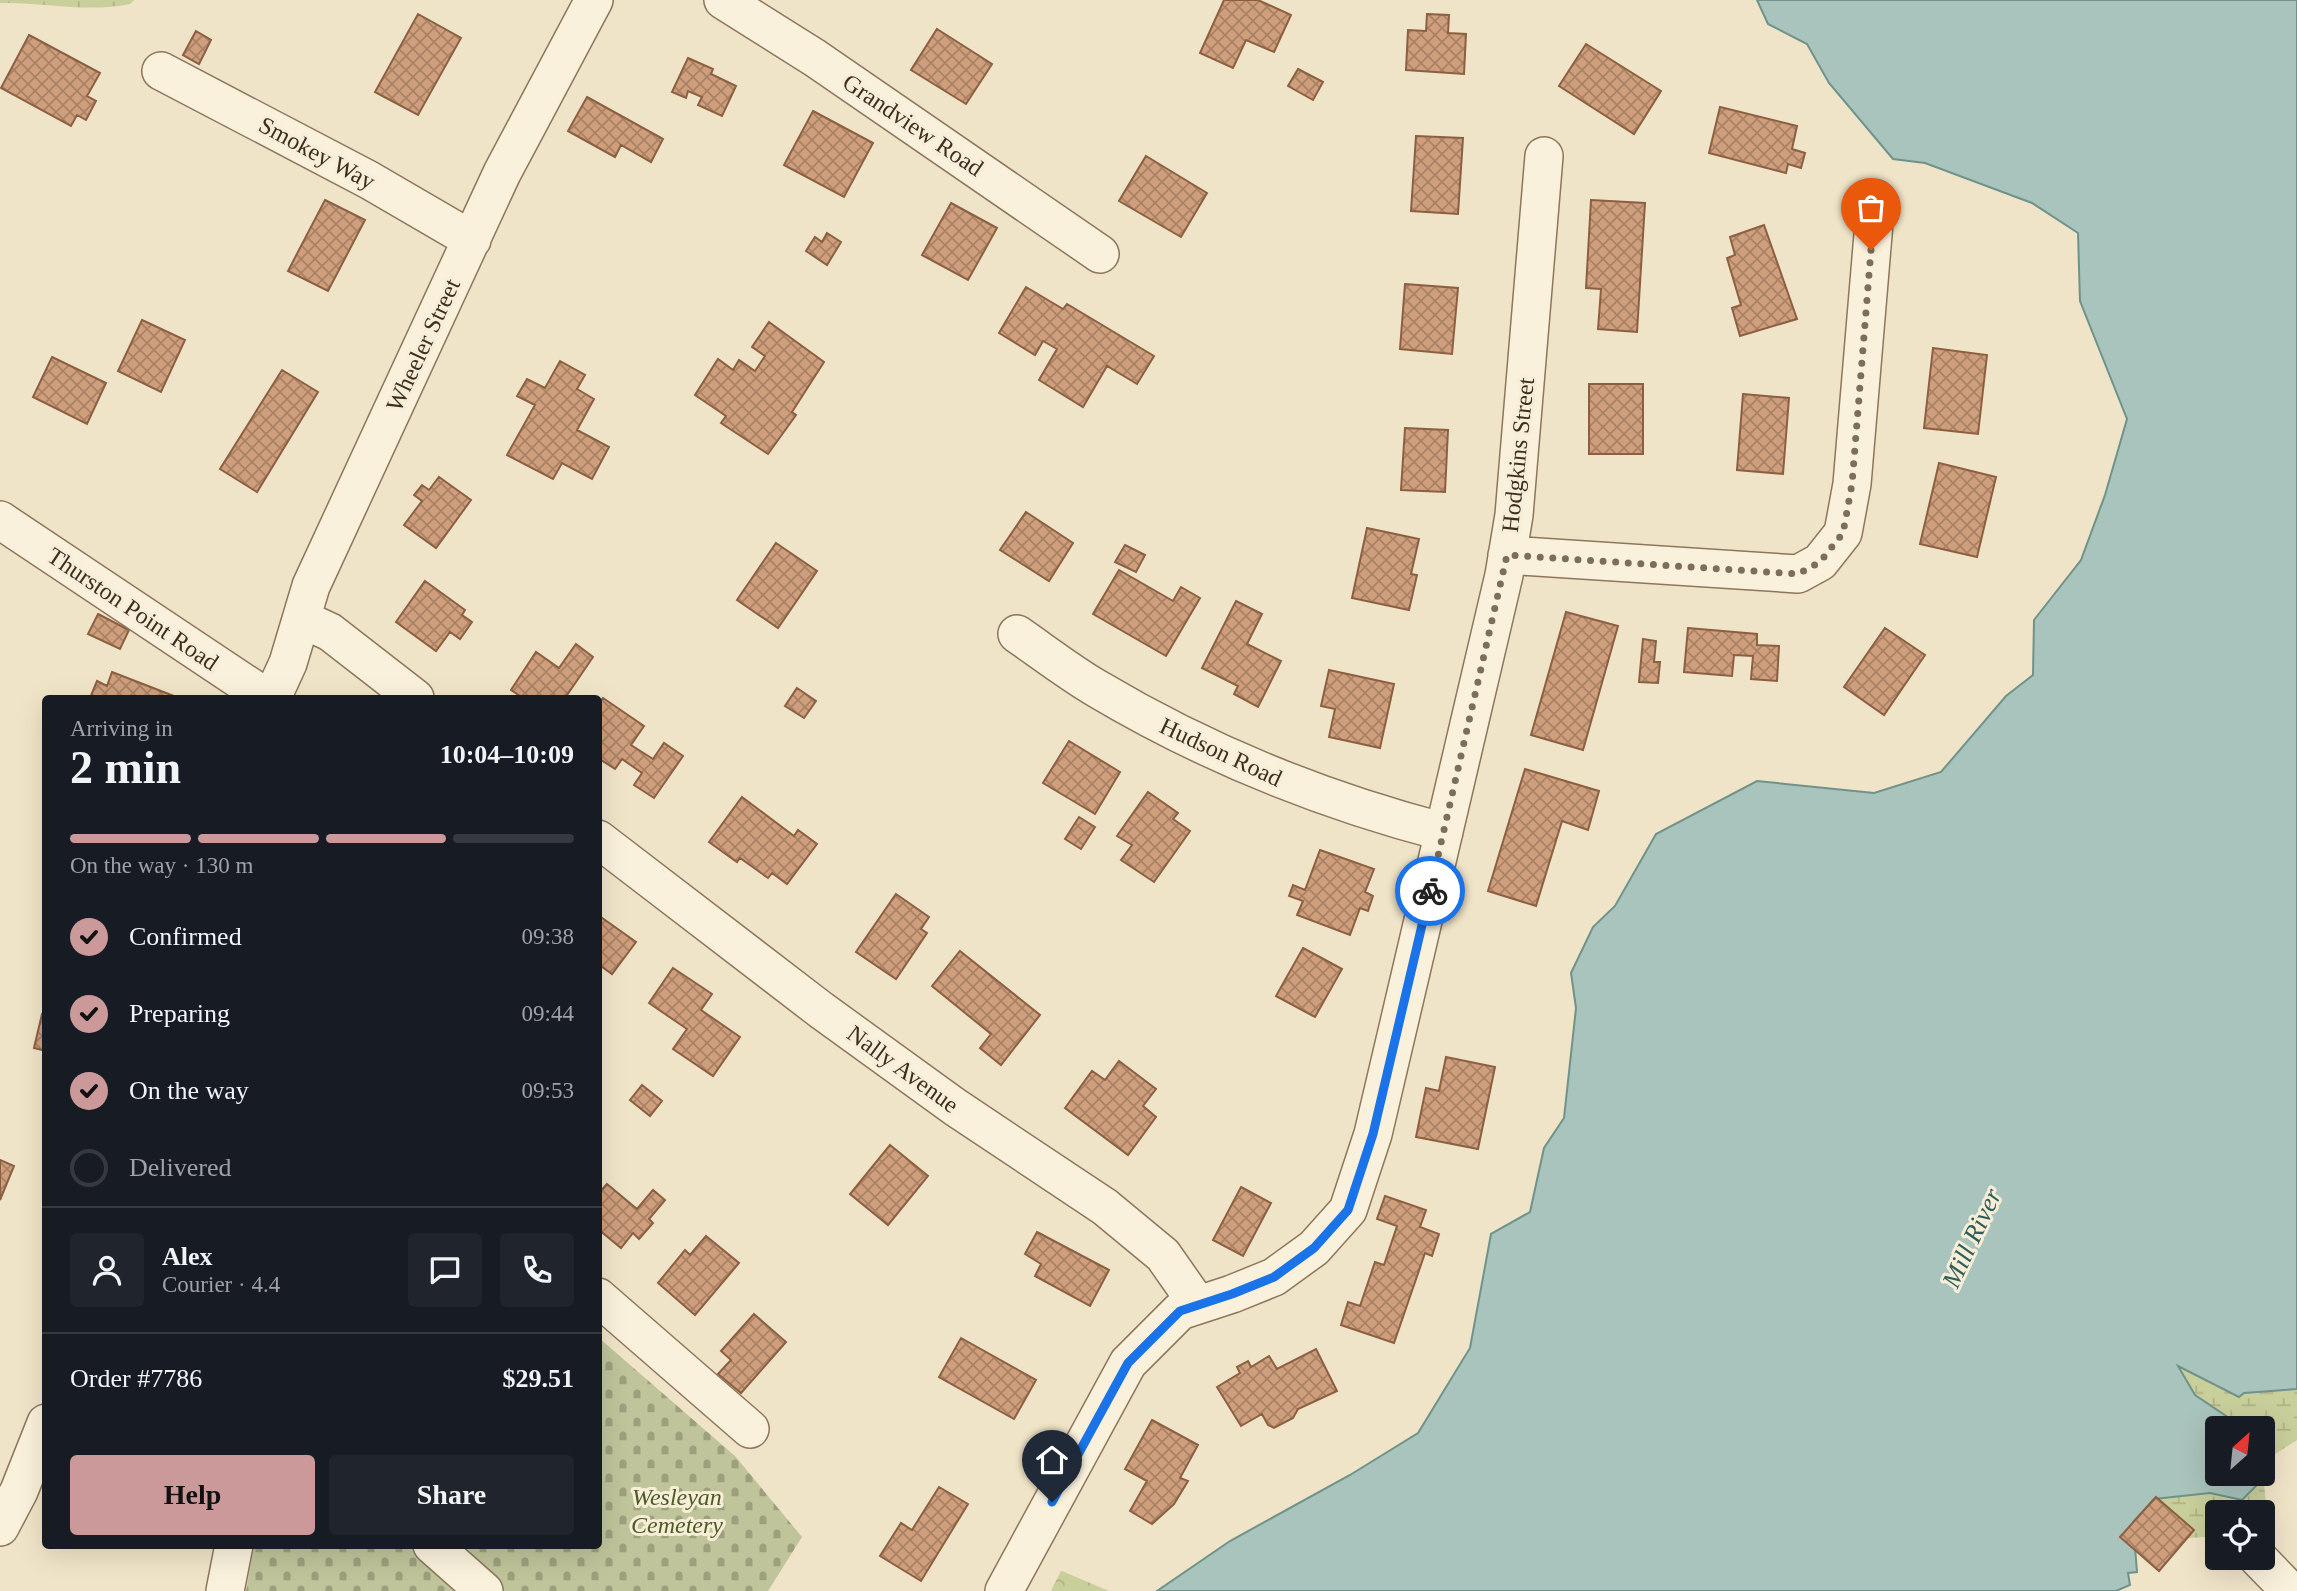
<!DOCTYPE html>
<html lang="en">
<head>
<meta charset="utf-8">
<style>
  body { margin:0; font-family:"Times New Roman",serif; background:#20242c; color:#f1f3f6; height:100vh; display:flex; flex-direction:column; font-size:26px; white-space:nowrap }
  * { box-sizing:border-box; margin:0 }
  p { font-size:23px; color:#9ea1a6 }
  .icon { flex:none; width:38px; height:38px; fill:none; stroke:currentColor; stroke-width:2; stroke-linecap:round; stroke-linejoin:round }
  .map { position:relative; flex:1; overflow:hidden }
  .side { position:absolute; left:42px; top:695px; width:560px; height:854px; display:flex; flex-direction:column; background:#171b24; border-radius:7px; box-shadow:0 7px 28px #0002 }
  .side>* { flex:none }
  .needle { width:46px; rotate:27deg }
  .buttons { position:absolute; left:2205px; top:1416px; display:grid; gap:14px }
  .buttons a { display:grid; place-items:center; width:70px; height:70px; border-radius:7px; background:#171b24; box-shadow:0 7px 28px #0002; font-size:35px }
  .pin { position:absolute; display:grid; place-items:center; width:60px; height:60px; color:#fff; margin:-72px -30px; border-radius:50% 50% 50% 0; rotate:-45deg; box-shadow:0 0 7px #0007 }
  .pin .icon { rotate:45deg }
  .courier { position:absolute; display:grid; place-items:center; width:70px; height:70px; margin:-35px; border:5px solid #1a73e8; border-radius:50%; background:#fff; color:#222; box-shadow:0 2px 9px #0007 }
  .headline em { font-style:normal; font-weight:600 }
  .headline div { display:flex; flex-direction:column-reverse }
  .headline { display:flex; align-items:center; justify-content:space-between; height:119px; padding:0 28px }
  h1 { font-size:46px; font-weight:600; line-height:52px }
  .bar { display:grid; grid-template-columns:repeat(4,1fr); gap:10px 7px; align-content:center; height:84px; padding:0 28px }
  .bar i { height:9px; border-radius:5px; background:#363941 }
  .bar .current { background:#cc999b }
  .bar p { grid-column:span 4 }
  .line { display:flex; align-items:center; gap:18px; padding:0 28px; border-top:2px solid #363941 }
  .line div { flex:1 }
  .round { display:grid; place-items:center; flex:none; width:74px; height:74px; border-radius:7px; background:#20242c }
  ol { padding:0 28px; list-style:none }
  li { display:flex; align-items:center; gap:21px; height:77px }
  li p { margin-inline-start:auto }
  li .icon { padding:7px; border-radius:50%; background:#cc999b; color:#111; stroke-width:4 }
  li:last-child { color:#9ea1a6 }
  li i { width:38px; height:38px; border:4px solid #363941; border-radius:50% }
  .primary-button { display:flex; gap:14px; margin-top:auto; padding:14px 28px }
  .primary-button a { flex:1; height:80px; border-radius:7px; background:#cc999b; color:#111; font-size:28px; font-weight:600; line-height:80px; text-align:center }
  .primary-button a+a { background:#20242c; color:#f1f3f6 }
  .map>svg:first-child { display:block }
  .wetland { fill:url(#wetland-marsh) }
  .cemetery { fill:url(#cemetery-stones) }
  .park { fill:url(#park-crowns) }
  .water { fill:#a9c4bc; stroke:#6f938a; stroke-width:2 }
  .building { fill:url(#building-cross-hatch); stroke:#8d5f41; stroke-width:2 }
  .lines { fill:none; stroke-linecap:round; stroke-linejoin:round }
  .minor-casing { stroke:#8d765c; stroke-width:40 }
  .minor { stroke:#faf1dc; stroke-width:37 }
  .done { stroke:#7c6e5b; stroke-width:7; stroke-dasharray:0 12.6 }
  .route { stroke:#1a73e8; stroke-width:9 }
  .labels { text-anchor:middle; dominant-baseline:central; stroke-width:6; stroke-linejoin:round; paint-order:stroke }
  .street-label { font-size:24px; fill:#3d2e20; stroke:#f7eed8 }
  .park-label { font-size:24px; font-style:italic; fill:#4d5a26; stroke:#f7eed8 }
  .water-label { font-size:26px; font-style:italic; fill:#2f5d5a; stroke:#f7eed8 }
</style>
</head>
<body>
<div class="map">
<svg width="2297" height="1591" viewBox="0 0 2297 1591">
  <defs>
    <pattern id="wetland-marsh" width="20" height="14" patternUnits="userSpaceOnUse" patternTransform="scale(1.75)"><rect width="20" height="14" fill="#c9cf9b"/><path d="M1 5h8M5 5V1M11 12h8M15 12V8" fill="none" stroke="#aeb285"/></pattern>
    <pattern id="cemetery-stones" width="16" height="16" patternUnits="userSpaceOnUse" patternTransform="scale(1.75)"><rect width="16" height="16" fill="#bfc49a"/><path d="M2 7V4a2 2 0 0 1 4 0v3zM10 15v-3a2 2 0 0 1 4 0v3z" fill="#9ca07d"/></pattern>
    <pattern id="park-crowns" width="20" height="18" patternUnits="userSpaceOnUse" patternTransform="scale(1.75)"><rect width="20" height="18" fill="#c9cf9b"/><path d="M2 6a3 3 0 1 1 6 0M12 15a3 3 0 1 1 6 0" fill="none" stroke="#aeb285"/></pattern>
    <pattern id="building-cross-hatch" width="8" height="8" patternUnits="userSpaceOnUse" patternTransform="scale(1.75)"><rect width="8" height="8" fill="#cf9f7d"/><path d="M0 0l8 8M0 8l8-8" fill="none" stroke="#a98266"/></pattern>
  </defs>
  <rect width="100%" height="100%" fill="#f0e4c8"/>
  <path class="wetland" d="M 0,0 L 134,0 L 130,4 C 88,13 43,2 0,3 Z
    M 2178,1364 L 2234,1394 L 2297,1389 L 2297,1440 L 2263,1462 L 2263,1428 L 2217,1428 L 2217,1474 L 2263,1474 L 2266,1504 L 2253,1512 L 2217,1512 L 2217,1534 L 2215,1536 L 2131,1543 L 2132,1501 L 2150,1393 Z"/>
  <path class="cemetery" d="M 599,1338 L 735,1456 L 802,1537 L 768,1591 L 246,1591 L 254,1545 L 598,1545 Z"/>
  <path class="park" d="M 1061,1571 L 1062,1571 L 1109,1591 L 1051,1591 Z"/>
  <path class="water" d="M 1757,0 L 2297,0 L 2297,1389 L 2244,1393 L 2239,1397 L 2178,1366 L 2195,1395 L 2244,1428 L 2217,1428 L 2217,1474 L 2263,1474 L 2264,1478 L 2242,1500 L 2210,1493 L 2154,1499 L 2133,1522 L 2137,1572 L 2128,1573 L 2130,1585 L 2116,1591 L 1157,1591 L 1230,1541 L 1350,1475 L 1418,1433 L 1470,1348 L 1491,1234 L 1530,1212 L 1544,1148 L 1564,1118 L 1576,1008 L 1571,973 L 1593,927 L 1615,906 L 1656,834 L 1757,781 L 1874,793 L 1941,772 L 2006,696 L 2033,675 L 2034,620 L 2081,560 L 2105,495 L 2127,419 L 2080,301 L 2078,233 L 2032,203 L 1925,163 L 1893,159 L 1829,83 L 1807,44 L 1768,24 Z"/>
  <path class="building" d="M 1224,0 L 1258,0 L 1291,15 L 1274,52 L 1246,40 L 1233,68 L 1200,53 Z
    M 418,14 L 461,38 L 418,115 L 375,92 Z
    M 1427,14 L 1449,15 L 1448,33 L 1466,34 L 1464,74 L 1406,70 L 1408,30 L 1426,31 Z
    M 937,29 L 992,64 L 966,104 L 911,70 Z
    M 196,31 L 211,40 L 199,64 L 183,55 Z
    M 29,35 L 100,73 L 87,96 L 96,101 L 86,120 L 77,115 L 71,126 L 1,88 Z
    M 1586,44 L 1661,91 L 1634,134 L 1559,86 Z
    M 688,58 L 713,69 L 711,74 L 736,86 L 722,116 L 698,105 L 702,97 L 688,91 L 686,98 L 672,92 Z
    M 1298,69 L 1323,82 L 1313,100 L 1288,86 Z
    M 587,97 L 663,139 L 651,162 L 621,145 L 615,157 L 568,131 Z
    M 1720,107 L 1797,126 L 1792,149 L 1805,153 L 1801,168 L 1788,164 L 1786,173 L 1709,153 Z
    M 813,111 L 873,143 L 844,197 L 784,165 Z
    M 1416,136 L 1463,138 L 1458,214 L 1411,211 Z
    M 1146,156 L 1207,193 L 1181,237 L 1119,201 Z
    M 325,200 L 365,220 L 328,291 L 288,271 Z
    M 1591,200 L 1645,203 L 1637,332 L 1598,329 L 1601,289 L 1586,288 Z
    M 951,203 L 997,228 L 968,280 L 922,255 Z
    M 1764,225 L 1797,319 L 1740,336 L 1732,308 L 1741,305 L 1727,258 L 1735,255 L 1730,237 Z
    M 827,233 L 841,242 L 827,265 L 806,251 L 815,237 L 822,242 Z
    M 1405,284 L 1458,288 L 1452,354 L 1400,349 Z
    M 1026,287 L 1063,309 L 1067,304 L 1154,356 L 1137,384 L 1107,366 L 1083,407 L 1039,380 L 1057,349 L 1043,341 L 1035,355 L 999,333 Z
    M 142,320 L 185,340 L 161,392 L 118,371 Z
    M 769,322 L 824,362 L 792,412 L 796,415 L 768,454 L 721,423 L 726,416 L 695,395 L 718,359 L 733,370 L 739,360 L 755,371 L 765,356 L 752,347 Z
    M 1933,348 L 1987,355 L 1978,434 L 1924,428 Z
    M 52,357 L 106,383 L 87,424 L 33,397 Z
    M 560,361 L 585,375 L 577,389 L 594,399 L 577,430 L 609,447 L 592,479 L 562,463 L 553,479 L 507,455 L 535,405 L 517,396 L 527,379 L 545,388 Z
    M 282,370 L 318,392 L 257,492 L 220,469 Z
    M 1589,384 L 1643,384 L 1643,454 L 1589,454 Z
    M 1743,394 L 1789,398 L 1783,474 L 1737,470 Z
    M 1405,428 L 1448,430 L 1445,492 L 1401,490 Z
    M 1939,463 L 1996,477 L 1977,557 L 1920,544 Z
    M 439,477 L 471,500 L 436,548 L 404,525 L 422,501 L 414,495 L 422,485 L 429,490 Z
    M 1026,512 L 1073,543 L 1049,581 L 1000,550 Z
    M 1367,528 L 1419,539 L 1411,574 L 1417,575 L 1409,610 L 1352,598 Z
    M 776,543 L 817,571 L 778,628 L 737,600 Z
    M 1125,545 L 1145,555 L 1136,572 L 1115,562 Z
    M 1119,570 L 1173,601 L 1181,587 L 1200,598 L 1166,656 L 1093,614 Z
    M 425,581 L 465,610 L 462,615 L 472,622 L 460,639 L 450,632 L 436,651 L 396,622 Z
    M 1236,601 L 1262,614 L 1247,644 L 1281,661 L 1258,707 L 1234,694 L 1238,686 L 1202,668 Z
    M 1566,612 L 1618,626 L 1583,750 L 1531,735 Z
    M 98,614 L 129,630 L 120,649 L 88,634 Z
    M 1688,628 L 1757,634 L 1757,645 L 1779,646 L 1777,681 L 1751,679 L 1753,656 L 1734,655 L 1732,676 L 1684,672 Z
    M 1885,628 L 1925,655 L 1884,715 L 1844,687 Z
    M 1643,639 L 1656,641 L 1654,662 L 1660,662 L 1658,683 L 1639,682 Z
    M 576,644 L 593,657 L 565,698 L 523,698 L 511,690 L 536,652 L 559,668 Z
    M 1329,670 L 1394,684 L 1380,748 L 1329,737 L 1335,709 L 1321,706 Z
    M 112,672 L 179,698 L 90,698 L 97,681 L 107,686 Z
    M 797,688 L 816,701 L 804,718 L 785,706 Z
    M 603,698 L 644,726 L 631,745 L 653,759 L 664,743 L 683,756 L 654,798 L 634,785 L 642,773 L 622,759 L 615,769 L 598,758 L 598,705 Z
    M 1069,741 L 1120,772 L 1095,814 L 1043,783 Z
    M 1525,769 L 1599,791 L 1588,830 L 1562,821 L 1536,906 L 1488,891 Z
    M 1148,792 L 1178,813 L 1173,819 L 1190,831 L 1154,882 L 1121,860 L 1132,845 L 1117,836 Z
    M 742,797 L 794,836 L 798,830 L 817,844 L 787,884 L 772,873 L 768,878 L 740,858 L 737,862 L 709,842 Z
    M 1079,817 L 1095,827 L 1081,849 L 1065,839 Z
    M 1320,850 L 1374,869 L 1365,892 L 1373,896 L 1368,911 L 1360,908 L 1350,935 L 1297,915 L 1303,901 L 1289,896 L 1293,885 L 1305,890 Z
    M 896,894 L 929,917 L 921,929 L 927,933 L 896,979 L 856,952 Z
    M 598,915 L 636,942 L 612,974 L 598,964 Z
    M 1303,948 L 1342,969 L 1315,1017 L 1276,996 Z
    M 960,951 L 1040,1015 L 1001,1065 L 980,1048 L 991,1034 L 932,986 Z
    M 673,968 L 712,994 L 701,1010 L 740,1037 L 713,1076 L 673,1049 L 687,1029 L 649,1003 Z
    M 42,1014 L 46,1015 L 46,1051 L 34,1048 Z
    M 1446,1057 L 1495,1067 L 1478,1149 L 1416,1137 L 1426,1088 L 1439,1091 Z
    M 1119,1061 L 1156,1089 L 1143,1106 L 1156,1117 L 1128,1155 L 1065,1108 L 1092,1071 L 1105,1080 Z
    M 642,1085 L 662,1101 L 650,1116 L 630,1100 Z
    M 890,1145 L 928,1176 L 888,1225 L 850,1194 Z
    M 0,1160 L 14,1166 L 0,1200 Z
    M 607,1184 L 637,1209 L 653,1190 L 665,1200 L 649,1219 L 653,1223 L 639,1239 L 633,1233 L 621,1248 L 598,1229 L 598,1194 Z
    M 1241,1187 L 1271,1203 L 1243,1256 L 1213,1240 Z
    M 1385,1196 L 1426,1210 L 1420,1227 L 1439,1234 L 1432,1256 L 1425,1253 L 1394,1343 L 1341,1325 L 1348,1302 L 1360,1306 L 1375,1262 L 1384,1265 L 1397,1226 L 1377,1219 Z
    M 1037,1232 L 1109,1270 L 1090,1306 L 1035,1276 L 1041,1264 L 1025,1254 Z
    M 706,1236 L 739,1263 L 695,1315 L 658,1283 L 685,1250 L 690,1255 Z
    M 754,1314 L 786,1342 L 741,1393 L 718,1374 L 731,1360 L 721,1351 Z
    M 961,1338 L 1036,1380 L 1014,1419 L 939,1377 Z
    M 1316,1349 L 1337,1391 L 1298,1409 L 1293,1418 L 1274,1428 L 1268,1425 L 1262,1414 L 1241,1426 L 1217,1387 L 1240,1373 L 1237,1367 L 1248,1361 L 1251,1367 L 1269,1356 L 1277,1369 Z
    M 1152,1420 L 1198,1445 L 1180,1478 L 1188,1481 L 1174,1504 L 1152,1524 L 1130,1511 L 1147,1481 L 1125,1469 Z
    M 939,1487 L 968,1504 L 921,1581 L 880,1556 L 901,1523 L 912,1530 Z
    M 2156,1497 L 2194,1530 L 2159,1571 L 2120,1537 Z"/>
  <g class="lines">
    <g class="minor-casing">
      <path id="minor" d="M 723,0 L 815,58 L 1100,254
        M 161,71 L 369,180 L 472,240
        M 0,520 L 267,698
        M 1507,555 L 1798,574 L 1820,562 L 1843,533 L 1852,484 L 1876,199
        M 302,619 L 330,632 L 415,698
        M 1017,634 C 1043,652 1069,672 1096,688 C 1205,753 1321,800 1444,832
        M 272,698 L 288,663 L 311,586 L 502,173 L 594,0
        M 598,839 L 821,1010 L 955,1107 L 1105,1207 L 1163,1255 L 1198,1305
        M 598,1297 L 750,1429
        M 0,1527 L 19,1491 L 46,1423
        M 432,1545 L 484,1591
        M 2258,1558 L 2290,1591
        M 225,1591 L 234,1545
        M 1004,1591 L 1128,1363 L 1180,1311 L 1232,1294 L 1274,1277 L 1314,1248 L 1348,1210 L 1373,1134 L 1504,575 L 1514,515 L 1544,156"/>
    </g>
    <use href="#minor" class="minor"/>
  </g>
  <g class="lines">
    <path class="done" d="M 1430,891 L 1507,555 L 1798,574 L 1820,562 L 1843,533 L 1852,484 L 1871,250"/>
    <path class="route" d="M 1052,1502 L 1128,1363 L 1180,1311 L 1232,1294 L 1274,1277 L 1314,1248 L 1348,1210 L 1373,1134 L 1430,891"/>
  </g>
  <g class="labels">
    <g class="street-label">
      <text transform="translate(913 125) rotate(34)">Grandview Road</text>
      <text transform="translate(317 153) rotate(28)">Smokey Way</text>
      <text transform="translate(423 345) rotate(-65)">Wheeler Street</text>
      <text transform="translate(1518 455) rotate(-84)">Hodgkins Street</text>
      <text transform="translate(133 609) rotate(34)">Thurston Point Road</text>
      <text transform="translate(1221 752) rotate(25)">Hudson Road</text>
      <text transform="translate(903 1069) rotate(36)">Nally Avenue</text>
    </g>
    <g class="park-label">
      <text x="677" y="1497">Wesleyan<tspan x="677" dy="28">Cemetery</tspan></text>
    </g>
    <g class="water-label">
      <text transform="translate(1972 1238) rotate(-65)">Mill River</text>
    </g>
  </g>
</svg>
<div class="buttons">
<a><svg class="needle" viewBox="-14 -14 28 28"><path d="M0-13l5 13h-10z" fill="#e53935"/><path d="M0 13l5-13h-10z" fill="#9ea1a6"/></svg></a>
<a><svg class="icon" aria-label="locate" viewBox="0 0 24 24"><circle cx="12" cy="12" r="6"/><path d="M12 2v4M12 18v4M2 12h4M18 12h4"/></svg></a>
</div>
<div class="pin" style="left:1871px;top:250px;background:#ea580c"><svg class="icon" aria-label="bag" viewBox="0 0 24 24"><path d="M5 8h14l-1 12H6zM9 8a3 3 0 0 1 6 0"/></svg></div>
<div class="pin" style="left:1052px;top:1502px;background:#1f2937"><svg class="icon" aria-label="home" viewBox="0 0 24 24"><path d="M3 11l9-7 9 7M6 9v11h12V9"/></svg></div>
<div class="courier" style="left:1430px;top:891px"><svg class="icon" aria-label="bike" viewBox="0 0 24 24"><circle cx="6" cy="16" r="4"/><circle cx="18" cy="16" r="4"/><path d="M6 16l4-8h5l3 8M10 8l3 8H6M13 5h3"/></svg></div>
<section class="side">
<div class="headline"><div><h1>2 min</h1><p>Arriving in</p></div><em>10:04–10:09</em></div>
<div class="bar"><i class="current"></i><i class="current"></i><i class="current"></i><i></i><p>On the way · 130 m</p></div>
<ol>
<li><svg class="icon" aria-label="check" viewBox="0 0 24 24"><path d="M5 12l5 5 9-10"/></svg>Confirmed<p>09:38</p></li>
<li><svg class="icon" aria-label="check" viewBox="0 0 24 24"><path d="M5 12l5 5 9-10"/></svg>Preparing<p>09:44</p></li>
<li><svg class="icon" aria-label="check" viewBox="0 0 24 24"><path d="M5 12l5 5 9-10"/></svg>On the way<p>09:53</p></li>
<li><i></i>Delivered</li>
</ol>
<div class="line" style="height:126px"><a class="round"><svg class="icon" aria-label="person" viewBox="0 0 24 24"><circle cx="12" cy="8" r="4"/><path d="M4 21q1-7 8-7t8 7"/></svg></a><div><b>Alex</b><p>Courier · 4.4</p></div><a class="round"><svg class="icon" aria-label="chat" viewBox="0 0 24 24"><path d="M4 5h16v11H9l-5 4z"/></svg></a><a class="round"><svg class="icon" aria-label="phone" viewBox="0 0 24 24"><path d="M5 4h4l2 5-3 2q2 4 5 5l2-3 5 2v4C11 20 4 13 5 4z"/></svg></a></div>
<div class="line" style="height:91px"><div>Order #7786</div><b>$29.51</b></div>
<div class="primary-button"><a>Help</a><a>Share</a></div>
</section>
</div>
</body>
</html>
